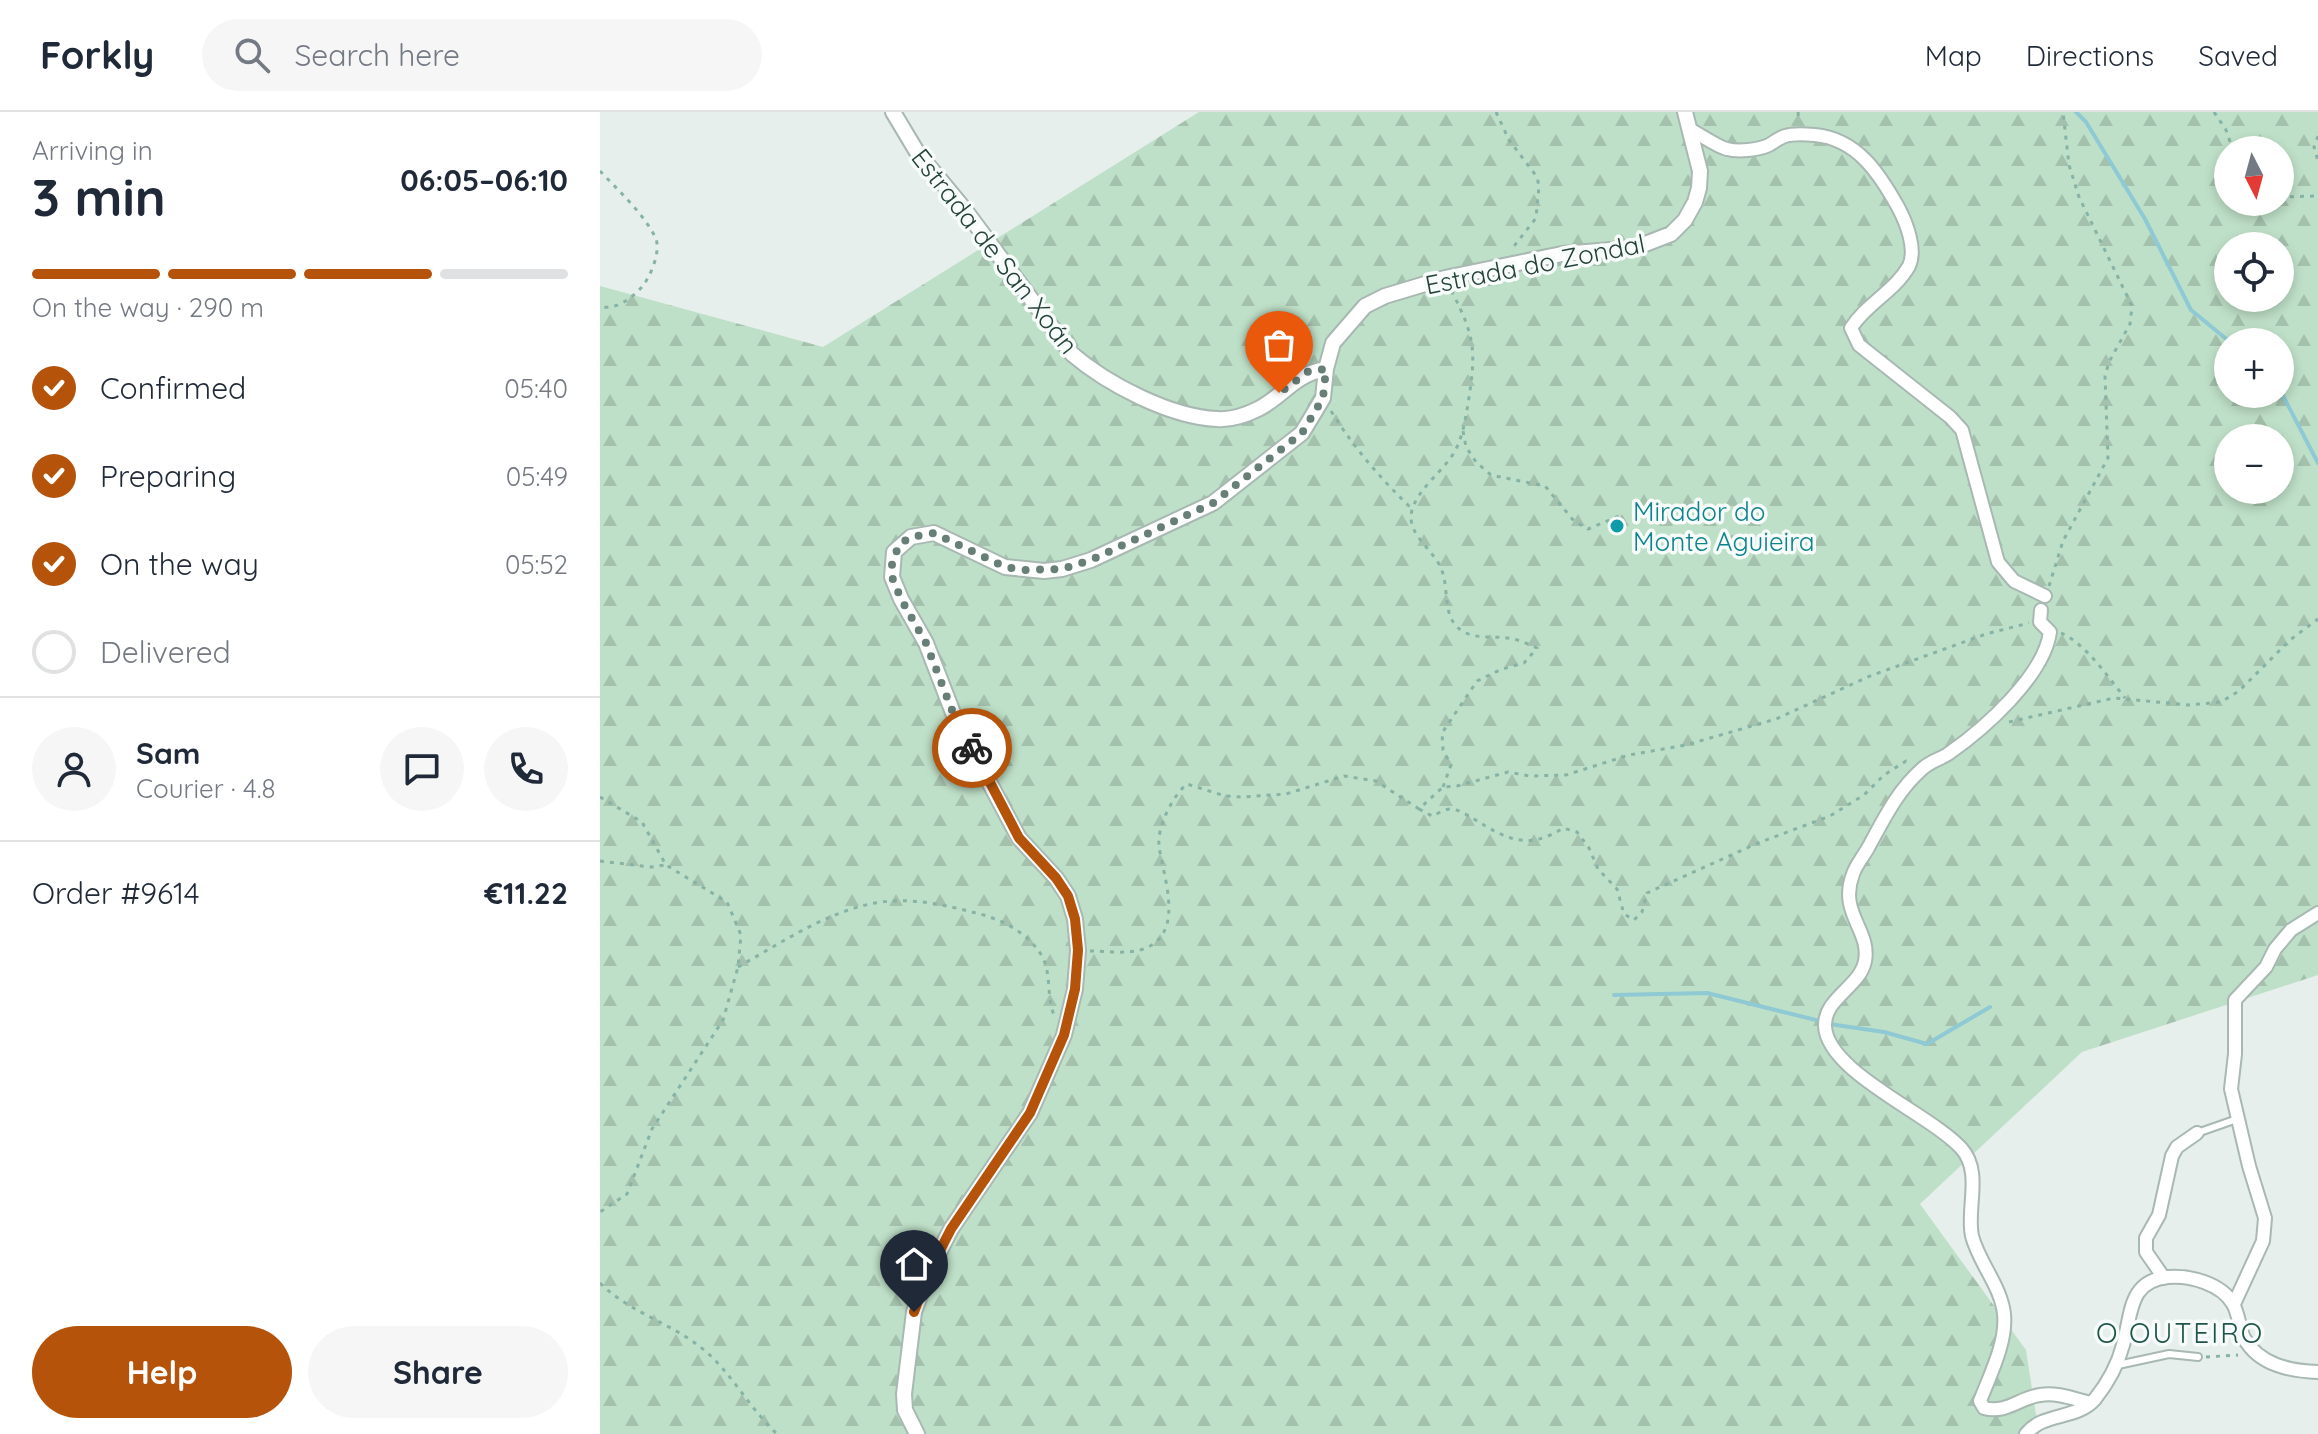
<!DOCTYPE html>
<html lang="en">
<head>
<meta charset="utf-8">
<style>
  body { margin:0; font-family:Quicksand,sans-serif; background:#f6f6f7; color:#1f2937; height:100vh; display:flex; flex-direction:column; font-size:30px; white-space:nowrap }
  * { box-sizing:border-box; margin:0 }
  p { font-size:26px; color:#747a83 }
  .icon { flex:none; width:44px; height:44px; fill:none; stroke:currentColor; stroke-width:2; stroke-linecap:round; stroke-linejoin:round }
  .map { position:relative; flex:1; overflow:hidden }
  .drawer { display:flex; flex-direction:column; background:#fff; width:600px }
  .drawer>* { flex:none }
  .needle { width:52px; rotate:174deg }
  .buttons { position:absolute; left:1614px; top:24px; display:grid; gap:16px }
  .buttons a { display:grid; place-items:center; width:80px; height:80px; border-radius:50%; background:#fff; box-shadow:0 4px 12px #0003; font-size:40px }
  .pin { position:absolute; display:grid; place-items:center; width:68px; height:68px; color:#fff; margin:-82px -34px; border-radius:50% 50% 50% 0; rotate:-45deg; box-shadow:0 0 8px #0007 }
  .pin .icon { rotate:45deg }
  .courier { position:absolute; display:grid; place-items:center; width:80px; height:80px; margin:-40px; border:6px solid #b45309; border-radius:50%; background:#fff; color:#222; box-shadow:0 2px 10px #0007 }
  .overview em { font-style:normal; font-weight:800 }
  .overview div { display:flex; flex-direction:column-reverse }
  .overview { display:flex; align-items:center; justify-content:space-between; height:136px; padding:0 32px }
  h1 { font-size:52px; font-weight:800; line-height:60px }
  .bar { display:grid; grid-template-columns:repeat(4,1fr); gap:12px 8px; align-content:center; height:96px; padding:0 32px }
  .bar i { height:10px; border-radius:6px; background:#e0e1e3 }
  .bar .on { background:#b45309 }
  .bar p { grid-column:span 4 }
  .line { display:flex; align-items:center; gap:20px; padding:0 32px; border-top:2px solid #e0e1e3 }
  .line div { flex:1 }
  .round { display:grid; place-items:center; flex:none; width:84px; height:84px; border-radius:42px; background:#f6f6f7 }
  ol { padding:0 32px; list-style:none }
  li { display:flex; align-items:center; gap:24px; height:88px }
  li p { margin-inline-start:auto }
  li .icon { padding:8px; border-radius:50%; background:#b45309; color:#fff; stroke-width:4 }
  li:last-child { color:#747a83 }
  li i { width:44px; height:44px; border:4px solid #e0e1e3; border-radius:50% }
  .action { display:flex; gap:16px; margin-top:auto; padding:16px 32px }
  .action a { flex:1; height:92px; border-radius:48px; background:#b45309; color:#fff; font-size:32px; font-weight:800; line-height:92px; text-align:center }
  .action a+a { background:#f6f6f7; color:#1f2937 }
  header { display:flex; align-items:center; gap:48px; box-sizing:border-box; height:112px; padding:0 40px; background:#fff; border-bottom:2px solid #e0e1e3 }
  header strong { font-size:38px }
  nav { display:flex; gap:44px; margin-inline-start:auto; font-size:28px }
  .search { width:560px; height:72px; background:#f6f6f7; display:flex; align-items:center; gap:20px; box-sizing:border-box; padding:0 28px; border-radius:44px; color:#747a83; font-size:30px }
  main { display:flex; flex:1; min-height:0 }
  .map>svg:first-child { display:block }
  .forest { fill:url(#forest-firs); fill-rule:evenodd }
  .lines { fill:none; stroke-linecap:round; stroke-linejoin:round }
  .stream { stroke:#8ec9d4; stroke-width:4 }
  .service-casing { stroke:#a8b8b2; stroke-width:10 }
  .minor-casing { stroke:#a8b8b2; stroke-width:16 }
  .tertiary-casing { stroke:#a8b8b2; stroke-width:18 }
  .path { stroke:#86b3a5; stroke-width:3; stroke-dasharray:4 6; stroke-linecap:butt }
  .service { stroke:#fff; stroke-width:6 }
  .minor { stroke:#fff; stroke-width:12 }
  .tertiary { stroke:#fff; stroke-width:14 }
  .done { stroke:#687f78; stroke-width:8; stroke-dasharray:0 14.4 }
  .route { stroke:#b45309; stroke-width:10 }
  .culture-dot { fill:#0f9aa8; stroke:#f7fbf9; stroke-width:3 }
  .labels { text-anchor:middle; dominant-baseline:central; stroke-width:7; stroke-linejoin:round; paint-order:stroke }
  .street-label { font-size:26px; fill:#24423a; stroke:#f7fbf9 }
  .culture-label { font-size:26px; fill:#0d838f; stroke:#f7fbf9; text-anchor:start }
  .neighbourhood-label { font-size:28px; letter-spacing:2px; fill:#1f5548; stroke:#f7fbf9 }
</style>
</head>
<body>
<header>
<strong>Forkly</strong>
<div class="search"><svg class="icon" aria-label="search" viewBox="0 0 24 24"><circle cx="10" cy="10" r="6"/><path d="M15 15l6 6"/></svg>Search here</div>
<nav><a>Map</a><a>Directions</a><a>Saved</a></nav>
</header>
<main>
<section class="drawer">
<div class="overview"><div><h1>3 min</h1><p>Arriving in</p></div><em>06:05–06:10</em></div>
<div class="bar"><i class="on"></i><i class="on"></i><i class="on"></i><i></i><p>On the way · 290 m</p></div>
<ol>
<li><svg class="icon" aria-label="check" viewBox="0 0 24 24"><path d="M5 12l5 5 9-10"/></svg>Confirmed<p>05:40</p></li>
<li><svg class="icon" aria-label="check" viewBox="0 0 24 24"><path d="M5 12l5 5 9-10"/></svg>Preparing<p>05:49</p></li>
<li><svg class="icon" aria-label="check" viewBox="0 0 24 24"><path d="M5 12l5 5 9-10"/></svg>On the way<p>05:52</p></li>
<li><i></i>Delivered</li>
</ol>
<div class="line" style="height:144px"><a class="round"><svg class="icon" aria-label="person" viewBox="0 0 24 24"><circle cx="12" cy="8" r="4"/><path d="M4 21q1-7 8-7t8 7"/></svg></a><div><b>Sam</b><p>Courier · 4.8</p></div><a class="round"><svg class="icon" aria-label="chat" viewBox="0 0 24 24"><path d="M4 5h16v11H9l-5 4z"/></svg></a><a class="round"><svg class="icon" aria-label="phone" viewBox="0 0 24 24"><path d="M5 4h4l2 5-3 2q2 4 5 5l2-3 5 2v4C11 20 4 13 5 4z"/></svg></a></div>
<div class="line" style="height:104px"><div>Order #9614</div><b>€11.22</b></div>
<div class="action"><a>Help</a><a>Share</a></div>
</section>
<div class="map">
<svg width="1718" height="1322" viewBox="0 0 1718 1322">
  <defs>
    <pattern id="forest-firs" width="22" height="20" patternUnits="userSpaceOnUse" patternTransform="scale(2)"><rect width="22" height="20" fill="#bfe0c8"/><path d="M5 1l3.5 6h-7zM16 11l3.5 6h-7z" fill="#a4c1ad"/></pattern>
  </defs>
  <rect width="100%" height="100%" fill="#e6efeb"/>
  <path class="forest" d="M 599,0 L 1718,0 L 1718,863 L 1482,940 L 1320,1092 L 1426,1238 L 1439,1322 L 0,1322 L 0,174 L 223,235 ZM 1628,38 L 1680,38 L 1680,90 L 1628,90 ZM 1628,134 L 1680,134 L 1680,186 L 1628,186 ZM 1628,230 L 1680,230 L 1680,282 L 1628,282 ZM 1628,326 L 1680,326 L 1680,378 L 1628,378 Z"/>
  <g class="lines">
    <path class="stream" d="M 1476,0 L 1486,10 L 1545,107 L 1591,198 L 1630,230
      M 1680,278 L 1718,351
      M 1014,883 L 1107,881 L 1236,913 L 1284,920 L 1327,932 L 1390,895"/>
    <g class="service-casing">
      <path id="service" d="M 1597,1021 L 1637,1007
        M 1518,1253 L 1569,1242 L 1598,1245"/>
    </g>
    <g class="minor-casing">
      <path id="minor" d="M 1089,17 C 1100,22 1117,35 1127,37 C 1138,40 1158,38 1169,33 C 1174,30 1179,26 1185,24 C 1194,21 1205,22 1215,23 C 1257,27 1279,61 1298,95 C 1306,110 1317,137 1309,154 C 1295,179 1266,192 1251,216 L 1259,233 L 1350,305 L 1362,318 L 1398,450 L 1414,469 L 1445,484
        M 1441,498 L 1440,510 L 1450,520 C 1444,564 1384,617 1348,642 C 1340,647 1329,650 1322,657 C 1297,679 1284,707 1268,736 C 1263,745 1256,753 1253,762 C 1238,801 1271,818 1265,849 C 1260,875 1224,886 1225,914 C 1227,960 1330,1002 1361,1036 C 1383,1060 1366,1096 1372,1124 C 1379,1151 1401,1174 1404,1202 C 1407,1230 1390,1263 1380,1289 L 1384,1296 C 1406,1302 1419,1286 1440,1283 C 1457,1280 1474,1287 1491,1291
        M 1564,1166 L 1546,1140 L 1546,1126 L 1559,1103 L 1572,1044 L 1577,1035 L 1597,1021
        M 1634,1192 L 1663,1129 L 1665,1106 L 1649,1054 L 1631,977 L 1635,942 L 1635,888 L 1666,855 L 1675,837 L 1691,818 L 1718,801
        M 1426,1322 C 1443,1300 1477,1308 1495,1287 C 1507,1272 1518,1252 1523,1233 C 1532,1202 1528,1169 1568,1165 C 1590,1163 1622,1172 1633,1192 C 1639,1202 1639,1216 1644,1226 C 1659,1253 1690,1259 1718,1260"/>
    </g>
    <g class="tertiary-casing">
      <path id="tertiary" d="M 293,0 L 317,40 L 365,98 L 472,242 C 507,272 570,305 617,307 C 630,308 646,303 658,297 C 684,284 694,262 726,257
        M 317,1322 L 305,1298 L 304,1282 L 314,1200 L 327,1164 L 351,1117 L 430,1001 L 464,923 L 475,877 L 478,838 L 475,807 L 468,784 L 456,766 L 419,726 L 355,606 L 326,531 L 301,487 L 292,465 L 294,440 L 311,425 L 334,421 L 405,455 L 444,459 L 462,457 L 491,448 L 613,391 L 702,321 L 723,286 L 726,257 L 733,231 L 765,194 L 785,184 L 845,166 L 962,142 L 1035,136 L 1071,122 L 1085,108 L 1095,90 L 1099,76 L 1100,59 L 1085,0"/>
    </g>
    <path class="path" d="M 896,0 L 909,28 L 937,65 L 939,74 L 936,106 L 911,138
      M 1198,0 L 1199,10
      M 1614,0 L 1626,18 L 1633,38
      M 1718,24 L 1714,35 L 1718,49
      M 0,59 C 17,77 46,104 56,127 C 61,141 49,169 39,178 C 28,189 16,197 0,195
      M 1680,85 L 1718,84
      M 731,299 C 754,336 780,366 812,397
      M 863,319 L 866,335 L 876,350 L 891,363 L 945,374 L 974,409 L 988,417 L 1019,404
      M 1449,474 L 1463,429 L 1508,346 L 1505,264 L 1509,250 L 1530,212 L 1532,194 L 1479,85 L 1469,53 L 1463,0
      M 1461,521 C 1487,533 1507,564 1525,586
      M 1409,610 L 1514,586 L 1589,593 L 1621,590 L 1639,579 L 1690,528 L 1718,507
      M 843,675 L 851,653 L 843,638 L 842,621 L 877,569 L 902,557 L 924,551 L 937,536 C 928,532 918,527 908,526 C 895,524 879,527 866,521 C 842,510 849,482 843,462 C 837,438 805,424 812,398 C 819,375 843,360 855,339 C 863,324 865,308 868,292 C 876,241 876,226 852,180
      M 0,685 L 42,710 L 66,753 L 127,790 L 141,823 L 138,855 L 123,908 L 52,1017 L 27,1082 L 0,1100
      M 819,697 L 832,704 C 837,702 845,697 850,697 C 858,697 867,703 874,707 C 906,727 928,739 963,716 L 977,720 L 989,736 L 998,757 L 1017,777 L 1024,802 L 1034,808 L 1042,800 L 1047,781 L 1158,731 L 1230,704 L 1264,683 L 1284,663 L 1306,649 L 1309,650
      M 0,749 L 51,755 L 66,753
      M 490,839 C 508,839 530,843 546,836 C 586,819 562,762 559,733 C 557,715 573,683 587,672 L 625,684 L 642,685 L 686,682 L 744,664 L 776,669 L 819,697 L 843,675 L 857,674 L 908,660 L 930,664 L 966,663 L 1029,643 L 1086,633 L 1176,607 L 1270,564 L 1386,522 L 1429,511
      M 138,855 C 181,831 226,800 275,791 C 308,785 341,792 372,800 C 399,806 427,819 442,844 C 452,863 446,884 454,903
      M 0,1171 C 30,1201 72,1211 104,1238 C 130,1259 150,1297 177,1322
      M 1606,1245 L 1638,1243"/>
    <use href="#service" class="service"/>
    <use href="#minor" class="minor"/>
    <use href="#tertiary" class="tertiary"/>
  </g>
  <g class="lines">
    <path class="done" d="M 372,636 L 355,606 L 326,531 L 301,487 L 292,465 L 292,449 L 300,432 L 311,425 L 334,421 L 405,455 L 425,458 L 462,457 L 491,448 L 613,391 L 702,321 L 723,286 L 726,257 L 709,259 L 679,281"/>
    <path class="route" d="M 314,1200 L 327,1164 L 351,1117 L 430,1001 L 464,923 L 475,877 L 478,838 L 475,807 L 468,784 L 456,766 L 419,726 L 372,636"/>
  </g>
  <circle class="culture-dot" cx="1017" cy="414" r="8"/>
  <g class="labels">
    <g class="street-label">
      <text transform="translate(395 139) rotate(52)">Estrada de San Xoán</text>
      <text transform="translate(935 152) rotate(-11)">Estrada do Zondal</text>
    </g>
    <g class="culture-label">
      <text x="1033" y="399">Mirador do<tspan x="1033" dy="30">Monte Aguieira</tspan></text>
    </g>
    <g class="neighbourhood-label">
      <text x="1580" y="1220">O OUTEIRO</text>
    </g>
  </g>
</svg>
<div class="buttons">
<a><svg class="needle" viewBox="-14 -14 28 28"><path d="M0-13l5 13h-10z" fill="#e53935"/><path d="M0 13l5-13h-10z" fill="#747a83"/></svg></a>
<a><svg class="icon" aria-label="locate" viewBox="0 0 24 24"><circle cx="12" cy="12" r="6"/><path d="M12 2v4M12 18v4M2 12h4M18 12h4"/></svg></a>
<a>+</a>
<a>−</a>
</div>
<div class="pin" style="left:679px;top:281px;background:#ea580c"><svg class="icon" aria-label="bag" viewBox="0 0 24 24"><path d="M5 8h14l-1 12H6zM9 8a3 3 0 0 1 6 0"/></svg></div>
<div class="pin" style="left:314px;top:1200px;background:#1f2937"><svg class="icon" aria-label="home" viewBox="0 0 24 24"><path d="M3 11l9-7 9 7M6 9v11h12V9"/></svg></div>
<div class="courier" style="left:372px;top:636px"><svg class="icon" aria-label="bike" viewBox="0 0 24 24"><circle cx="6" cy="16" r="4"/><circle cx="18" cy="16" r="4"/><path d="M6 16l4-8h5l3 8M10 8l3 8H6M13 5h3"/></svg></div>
</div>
</main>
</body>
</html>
